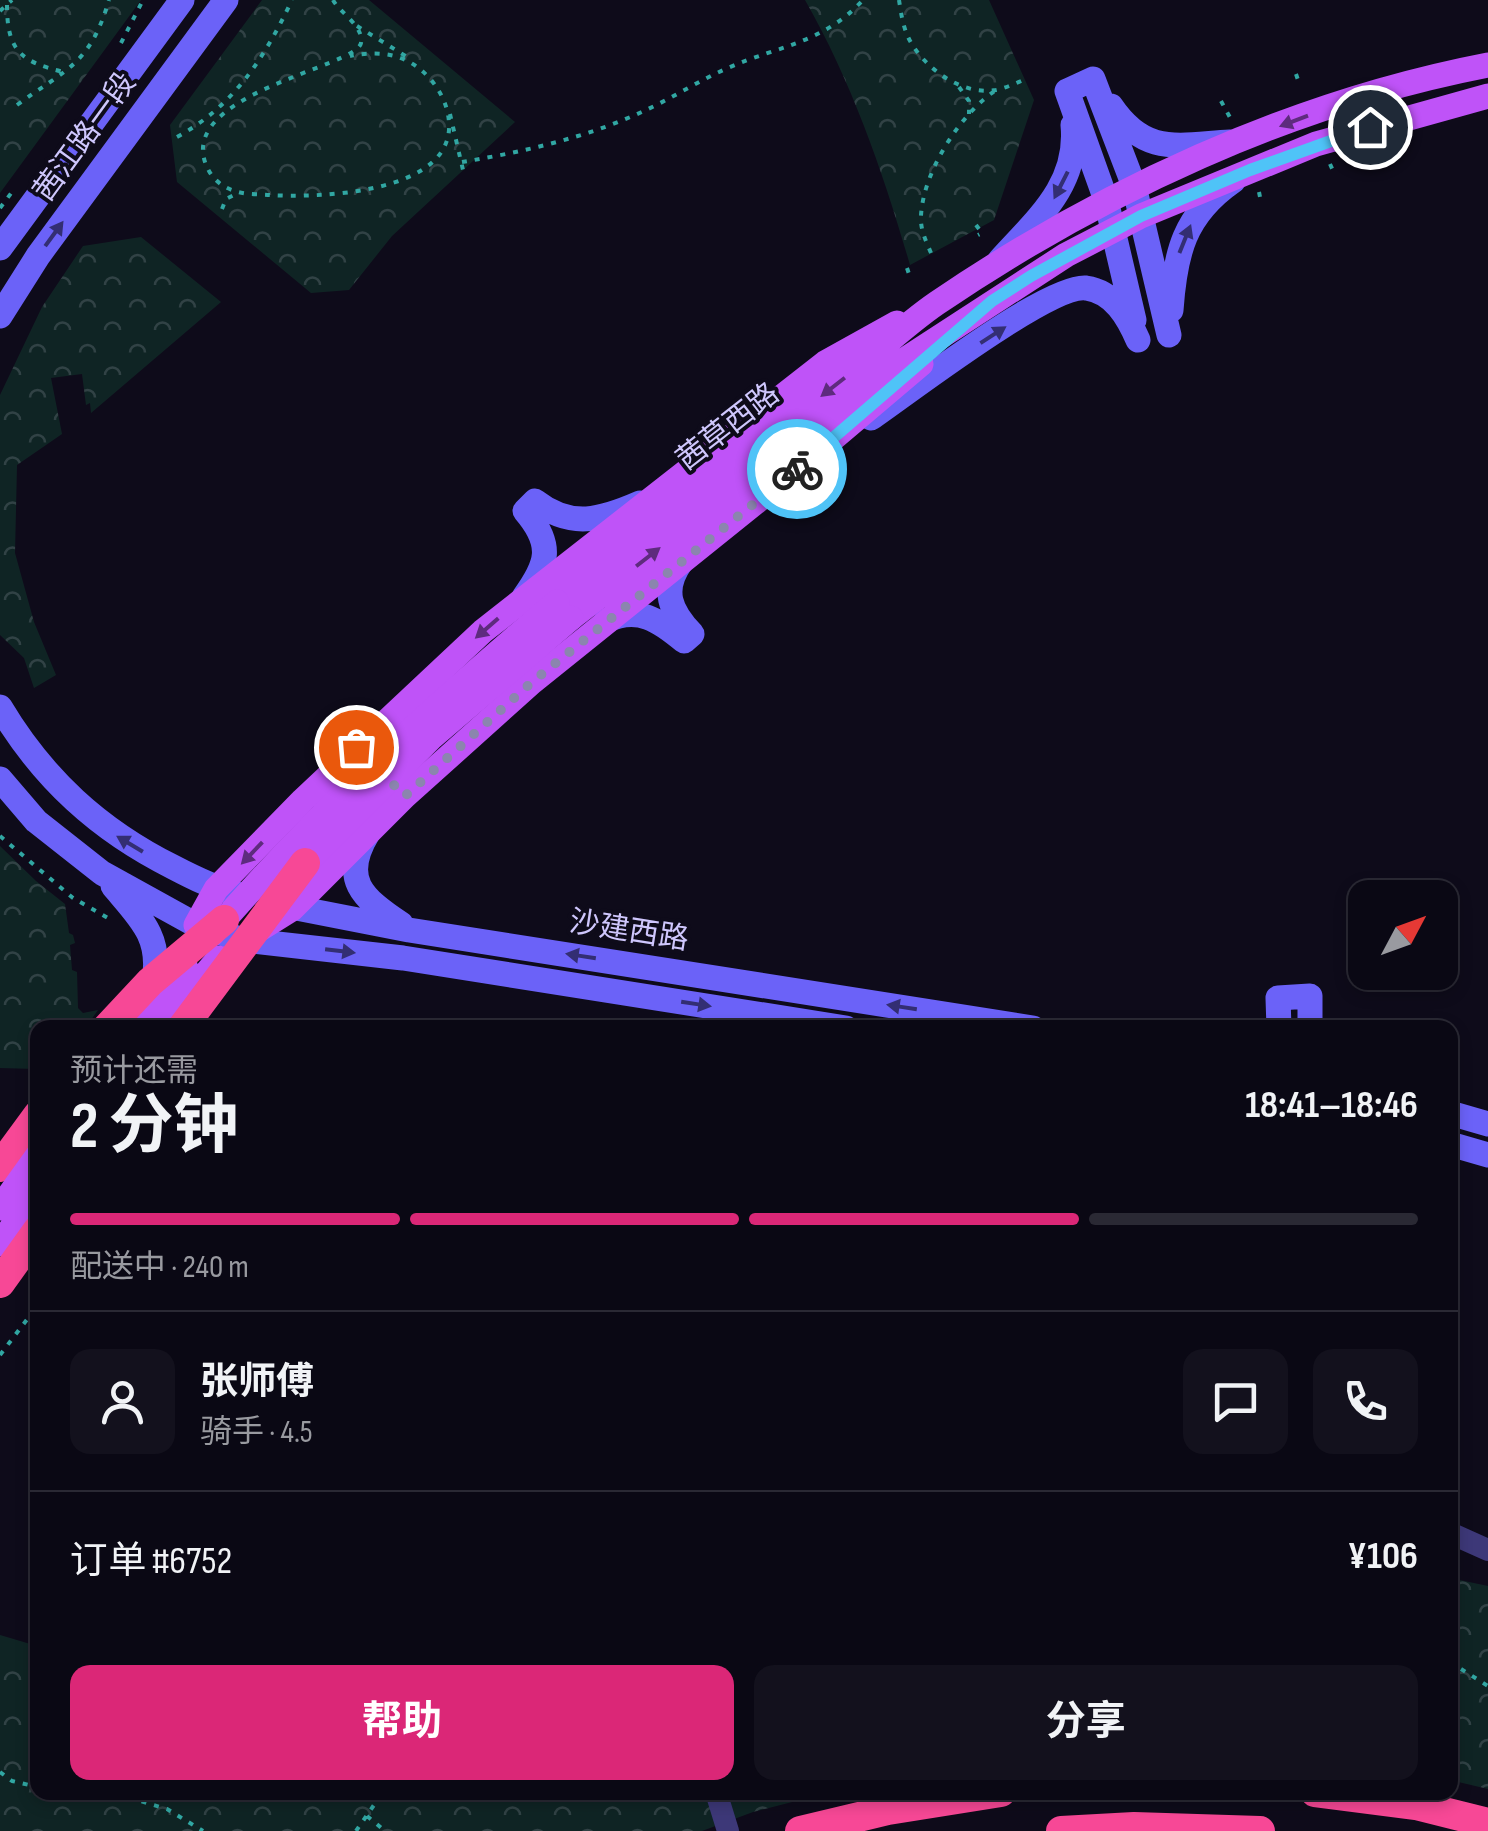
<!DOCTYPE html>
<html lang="zh">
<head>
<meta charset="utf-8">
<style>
  body { margin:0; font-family:"Sofia Sans Condensed","Noto Sans SC",sans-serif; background:#13111d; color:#f1f3f6; height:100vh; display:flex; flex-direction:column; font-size:38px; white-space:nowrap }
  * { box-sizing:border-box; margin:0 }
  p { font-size:32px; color:#999aa0 }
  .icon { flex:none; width:55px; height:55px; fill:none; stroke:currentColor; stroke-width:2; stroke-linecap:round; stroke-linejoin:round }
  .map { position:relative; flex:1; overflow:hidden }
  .sheet { position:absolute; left:30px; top:1020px; width:1428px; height:780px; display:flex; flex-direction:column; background:#0a0814; border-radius:20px; box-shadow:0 5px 15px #0003,0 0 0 2px #2a2934 }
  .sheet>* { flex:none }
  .needle { width:65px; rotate:49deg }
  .controls { position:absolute; left:1348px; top:880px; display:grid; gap:20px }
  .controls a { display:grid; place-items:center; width:110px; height:110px; border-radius:20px; background:#0a0814; box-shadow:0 5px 15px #0003,0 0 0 2px #2a2934; font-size:50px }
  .pin { position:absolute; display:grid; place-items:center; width:85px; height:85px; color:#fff; margin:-42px; border:5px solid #fff; border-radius:50%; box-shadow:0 2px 10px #0007 }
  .courier { position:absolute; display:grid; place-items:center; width:100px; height:100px; margin:-50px; border:8px solid #4fc3f7; border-radius:50%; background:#fff; color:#222; box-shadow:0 2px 12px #0007 }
  .headline em { font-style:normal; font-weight:700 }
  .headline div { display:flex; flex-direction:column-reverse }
  .headline { display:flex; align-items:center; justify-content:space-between; height:170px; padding:0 40px }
  h1 { font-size:65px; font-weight:700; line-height:75px }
  .bar { display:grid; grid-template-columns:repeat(4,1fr); gap:15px 10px; align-content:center; height:120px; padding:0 40px }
  .bar i { height:12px; border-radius:8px; background:#2a2934 }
  .bar .on { background:#db2777 }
  .bar p { grid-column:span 4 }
  .line { display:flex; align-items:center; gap:25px; padding:0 40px; border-top:2px solid #2a2934 }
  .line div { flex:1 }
  .round { display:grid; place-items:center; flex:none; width:105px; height:105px; border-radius:20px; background:#13111d }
  .action { display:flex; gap:20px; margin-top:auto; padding:20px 40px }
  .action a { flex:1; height:115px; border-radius:20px; background:#db2777; color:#fff; font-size:40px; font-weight:700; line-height:115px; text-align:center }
  .action a+a { background:#13111d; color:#f1f3f6 }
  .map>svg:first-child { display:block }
  .forest { fill:url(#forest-crowns) }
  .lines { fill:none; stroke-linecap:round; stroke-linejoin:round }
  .path { stroke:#31a7a3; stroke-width:4; stroke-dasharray:5 8; stroke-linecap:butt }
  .street { stroke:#3d3878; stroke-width:22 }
  .secondary { stroke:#6b62f8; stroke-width:25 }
  .primary { stroke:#bf53f8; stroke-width:25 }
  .highway { stroke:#f74896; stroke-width:30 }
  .primary-bridge { stroke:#bf53f8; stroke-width:25 }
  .highway-bridge { stroke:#f74896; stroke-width:30 }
  .oneway { fill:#5e2b7e }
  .oneway2 { fill:#332e73 }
  .done { stroke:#8b85ae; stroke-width:10; stroke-dasharray:0 18 }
  .route { stroke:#4fc3f7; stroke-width:12 }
  .labels { text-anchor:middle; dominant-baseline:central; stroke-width:8; stroke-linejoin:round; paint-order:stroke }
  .street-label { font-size:30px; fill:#cfc7fd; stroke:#0e0b1a }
</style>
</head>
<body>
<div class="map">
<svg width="1488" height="1831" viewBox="0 0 1488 1831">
  <defs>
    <pattern id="forest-crowns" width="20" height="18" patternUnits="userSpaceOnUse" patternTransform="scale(2.5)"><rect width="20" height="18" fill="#0f2424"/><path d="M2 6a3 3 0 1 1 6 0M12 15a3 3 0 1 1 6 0" fill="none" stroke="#314245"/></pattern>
  </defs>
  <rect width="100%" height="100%" fill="#0e0b1a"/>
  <path class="forest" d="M 0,0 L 141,0 L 0,193 Z
    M 262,0 L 369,0 L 515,122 L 392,236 L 349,290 L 311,293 L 177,182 L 170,125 Z
    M 805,0 L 989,0 L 1034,100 L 994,220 L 910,265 C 884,175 852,82 805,0 Z
    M 141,237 L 221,302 L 91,413 L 90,403 L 86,405 L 82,374 L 51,378 L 62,434 L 17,465 L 15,553 L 34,622 L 56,675 L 34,688 L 24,658 L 0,635 L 0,395 L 42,307 L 83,246 Z
    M 0,846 L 36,881 L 65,904 L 69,933 L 73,935 L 75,943 L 70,945 L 72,970 L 77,972 L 78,1008 L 83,1013 L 98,1010 L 86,1027 L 38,1028 L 37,1069 L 0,1068 Z
    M 1450,1578 L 1488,1586 L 1488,1789 L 1450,1780 Z
    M 0,1635 L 37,1646 L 38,1792 L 827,1793 L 753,1812 L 702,1831 L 0,1831 Z"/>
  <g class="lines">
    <path class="path" d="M 333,0 C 340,13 364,26 361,43 C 356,68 167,95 209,171 C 214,180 223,187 232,190 C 244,195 258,194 270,195 C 317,198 444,194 449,130 C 450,111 443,95 432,81 C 409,54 383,50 350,56
      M 899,0 C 901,13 903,27 909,39 C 924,68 962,96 996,90 C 1006,88 1016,83 1026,79
      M 7,5 C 7,51 21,62 64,72
      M 0,11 L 12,0
      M 357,26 L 412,60
      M 121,43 L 143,0
      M 1296,74 L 1299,83
      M 959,87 L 969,101 L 969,114
      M 1221,101 L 1233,123
      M 17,105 C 66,69 90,65 109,0
      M 450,114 L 463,170
      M 177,137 C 234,106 265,57 292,0
      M 462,162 C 523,152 589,137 646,110 C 674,97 700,80 728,68 C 780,45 822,44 863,0
      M 1330,164 L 1335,175
      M 1259,192 L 1261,202
      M 0,208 L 15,188
      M 222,209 L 226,199 L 238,193
      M 976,225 L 982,233 L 978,235
      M 931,253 C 926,241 920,229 921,216 C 923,172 960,114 996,90
      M 907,268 L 910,277 L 913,276
      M 0,836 L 73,898 L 113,921
      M 0,1355 L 38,1305
      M 1450,1662 L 1488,1686
      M 0,1772 L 12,1781 L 38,1787
      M 54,1792 L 75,1800 L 87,1800 L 95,1792
      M 133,1792 L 140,1801 L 167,1809 L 203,1831
      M 367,1816 L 385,1831
      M 356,1831 L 383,1792"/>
    <path class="street" d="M 1450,1533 L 1488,1550
      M 716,1792 L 728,1831"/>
    <path class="secondary" d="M 1067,91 L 1093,79 L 1134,186 L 1169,335
      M 1067,91 L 1106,200 L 1134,320
      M 1111,106 C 1145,156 1177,145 1230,142
      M 0,248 L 182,0
      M 1000,260 C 1036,220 1079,185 1073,125
      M 1171,310 C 1175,253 1184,215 1233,181
      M 0,316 L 38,256 L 226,0
      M 871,418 C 909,392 1049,284 1086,288 C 1114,292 1128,317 1138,340
      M 524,597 C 548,564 554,545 525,511 L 535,501 C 571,529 601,520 640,503
      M 606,621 C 638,605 660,621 684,641 L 692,634 C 670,611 661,590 681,562
      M 0,707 C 43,779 99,830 173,867 C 194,878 214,888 237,894
      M 0,779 L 36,821 L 102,873 L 196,925 L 243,940 L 403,958 L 846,1028
      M 368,833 C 340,879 362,898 401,924
      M 113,886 C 140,918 162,937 154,981 L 159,985
      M 276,904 L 409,930 L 1033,1028
      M 1279,1028 L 1278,998 L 1310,996 L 1310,1028
      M 1450,1113 L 1488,1124
      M 1450,1144 L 1488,1155"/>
    <path class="primary" d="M 557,602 C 650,529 743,456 837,384 C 871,358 902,327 937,303 C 1102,191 1291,103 1488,65
      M 571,618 L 889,370 L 1066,255 L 1141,216 L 1316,144 L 1488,96
      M 196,925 L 216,889 L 303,800 L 483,631 L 825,363 L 897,323
      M 260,929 L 292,909 L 405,796 L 532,682 L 797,469 L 921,364"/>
    <path class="highway" d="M 0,1167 L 38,1115
      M 1315,1792 L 1416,1805 L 1488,1823
      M 800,1831 L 888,1810 L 1001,1792
      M 1061,1831 L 1134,1827 L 1260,1831"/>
    <path class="primary-bridge" d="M 293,876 L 432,737 L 571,618
      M 212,934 C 316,813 435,705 557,602
      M 133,1028 L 185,965
      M 160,1028 L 219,958
      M 0,1208 L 38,1155
      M 0,1244 L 38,1191"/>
    <path class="highway-bridge" d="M 107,1028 L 150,982 L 224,920
      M 182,1028 L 305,863
      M 0,1283 L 38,1230"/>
  </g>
  <defs><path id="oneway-solid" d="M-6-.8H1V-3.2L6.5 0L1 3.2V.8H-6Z" transform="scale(2.5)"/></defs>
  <g class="oneway">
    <use href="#oneway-solid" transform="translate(1294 121) rotate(159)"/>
    <use href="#oneway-solid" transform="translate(833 387) rotate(142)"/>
    <use href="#oneway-solid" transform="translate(648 557) rotate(-38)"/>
    <use href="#oneway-solid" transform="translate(487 628) rotate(139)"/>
    <use href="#oneway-solid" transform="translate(252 853) rotate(134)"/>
  </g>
  <g class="oneway2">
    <use href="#oneway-solid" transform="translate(1061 185) rotate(117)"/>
    <use href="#oneway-solid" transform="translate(54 234) rotate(-54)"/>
    <use href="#oneway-solid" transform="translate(1185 239) rotate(-68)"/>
    <use href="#oneway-solid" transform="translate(993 335) rotate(-33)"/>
    <use href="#oneway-solid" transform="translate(130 844) rotate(-149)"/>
    <use href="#oneway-solid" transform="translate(340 951) rotate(7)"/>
    <use href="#oneway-solid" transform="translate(581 956) rotate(-171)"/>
    <use href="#oneway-solid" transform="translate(696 1004) rotate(9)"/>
    <use href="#oneway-solid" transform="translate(902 1007) rotate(-171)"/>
  </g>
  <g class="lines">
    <path class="done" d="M 356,747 L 405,796 L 532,682 L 797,469"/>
    <path class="route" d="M 797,469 L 992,301 L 1031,276 L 1141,216 L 1250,170 L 1370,127"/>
  </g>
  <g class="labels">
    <g class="street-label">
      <text transform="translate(85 137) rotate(-54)">茜江路一段</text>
      <text transform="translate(728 427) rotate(-38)">茜草西路</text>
      <text transform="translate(629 931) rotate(9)">沙建西路</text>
    </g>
  </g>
</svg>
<div class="controls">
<a><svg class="needle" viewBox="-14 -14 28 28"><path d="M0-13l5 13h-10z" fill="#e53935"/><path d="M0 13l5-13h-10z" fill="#999aa0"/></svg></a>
</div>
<div class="pin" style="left:356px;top:747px;background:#ea580c"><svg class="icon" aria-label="bag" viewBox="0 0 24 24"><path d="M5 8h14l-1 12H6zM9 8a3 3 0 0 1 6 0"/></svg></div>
<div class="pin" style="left:1370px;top:127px;background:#1f2937"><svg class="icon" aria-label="home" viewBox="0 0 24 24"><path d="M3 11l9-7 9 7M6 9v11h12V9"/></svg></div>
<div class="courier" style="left:797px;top:469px"><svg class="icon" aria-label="bike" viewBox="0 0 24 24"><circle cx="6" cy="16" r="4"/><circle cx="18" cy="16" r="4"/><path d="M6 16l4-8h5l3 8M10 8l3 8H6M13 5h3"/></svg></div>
<section class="sheet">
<div class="headline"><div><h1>2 分钟</h1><p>预计还需</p></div><em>18:41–18:46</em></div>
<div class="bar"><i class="on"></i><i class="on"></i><i class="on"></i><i></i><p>配送中 · 240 m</p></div>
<div class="line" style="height:180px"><a class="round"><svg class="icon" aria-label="person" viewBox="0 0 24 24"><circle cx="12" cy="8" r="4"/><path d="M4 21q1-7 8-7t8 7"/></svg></a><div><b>张师傅</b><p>骑手 · 4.5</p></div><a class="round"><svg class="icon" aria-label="chat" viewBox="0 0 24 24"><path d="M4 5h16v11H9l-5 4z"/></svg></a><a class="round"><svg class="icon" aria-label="phone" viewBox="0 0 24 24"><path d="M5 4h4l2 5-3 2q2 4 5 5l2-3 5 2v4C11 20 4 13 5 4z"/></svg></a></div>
<div class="line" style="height:130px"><div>订单 #6752</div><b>¥106</b></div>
<div class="action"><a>帮助</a><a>分享</a></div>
</section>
</div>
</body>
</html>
